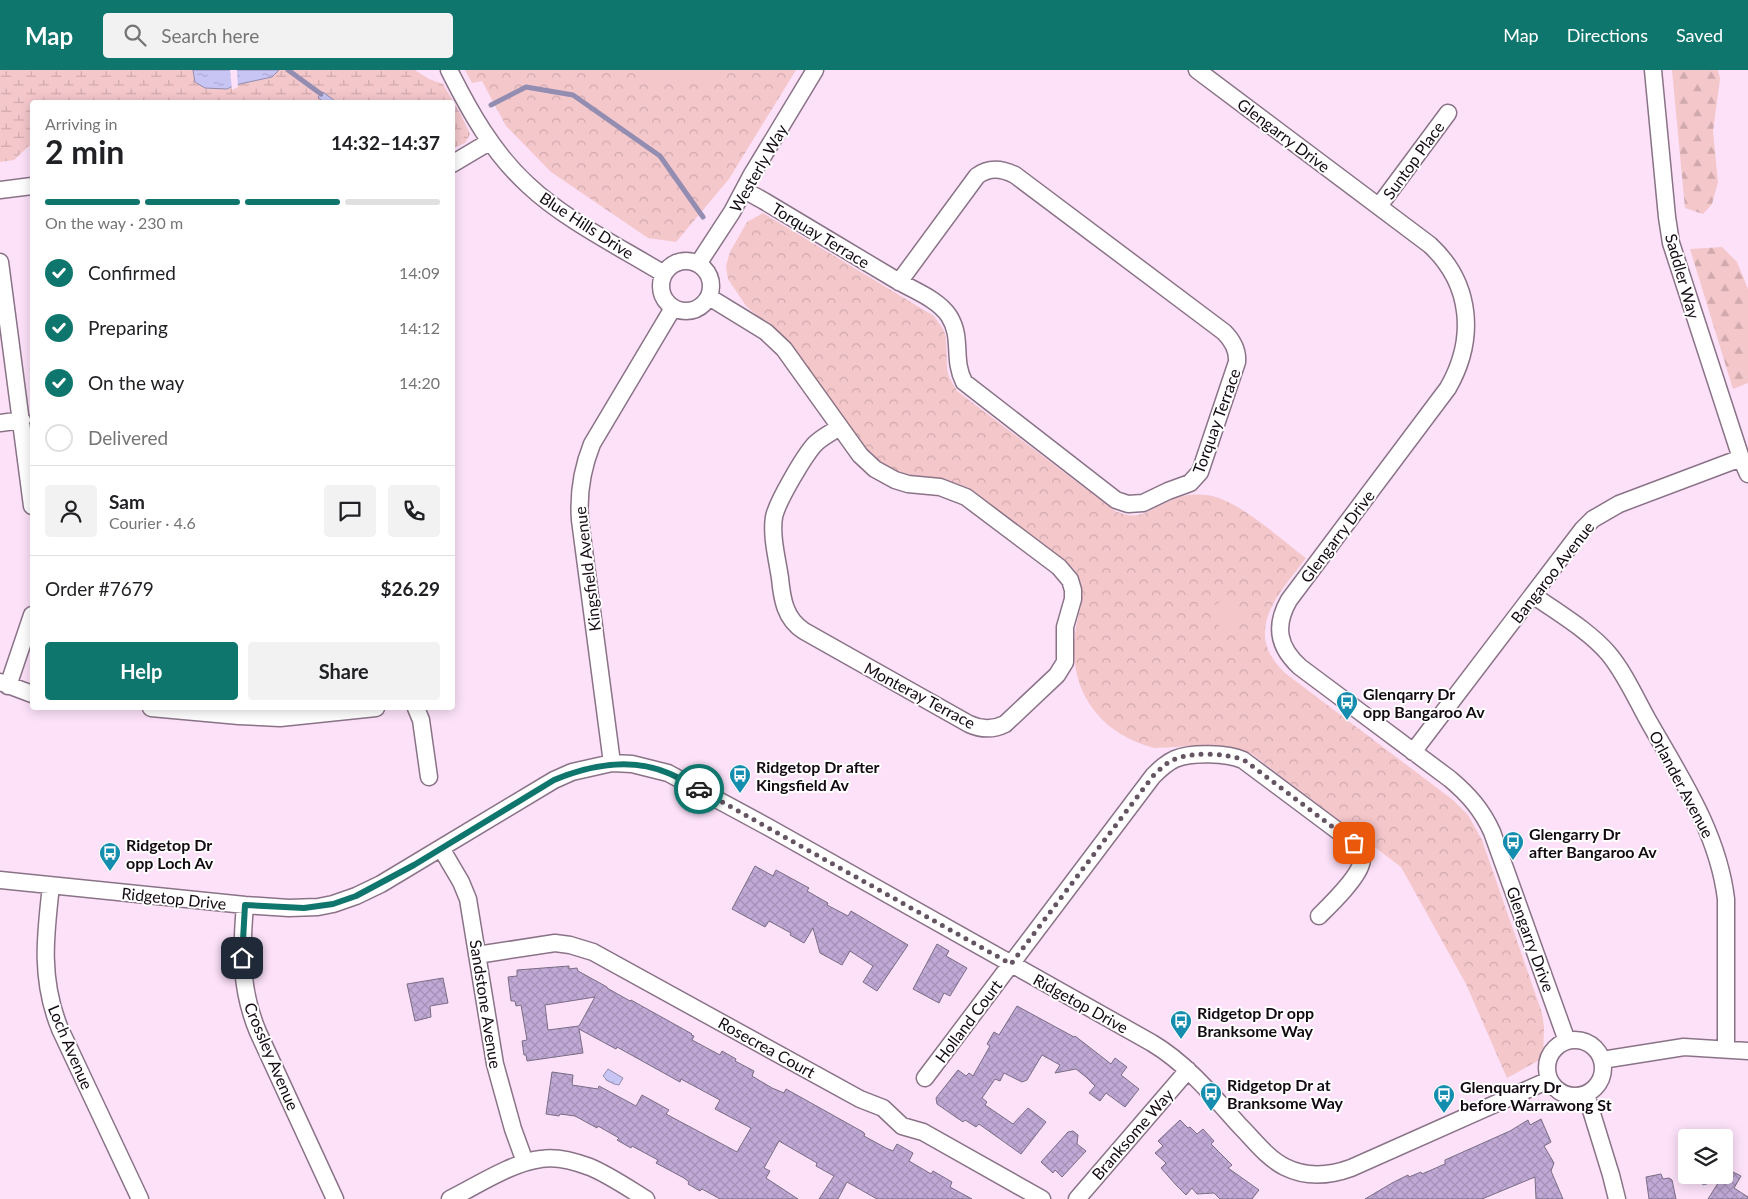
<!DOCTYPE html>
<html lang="en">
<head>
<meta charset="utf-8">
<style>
  body { margin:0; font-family:Lato,sans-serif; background:#f2f2f2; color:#202124; height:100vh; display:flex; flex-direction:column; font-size:19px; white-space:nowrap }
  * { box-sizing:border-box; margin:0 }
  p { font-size:16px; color:#757577 }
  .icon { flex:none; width:28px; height:28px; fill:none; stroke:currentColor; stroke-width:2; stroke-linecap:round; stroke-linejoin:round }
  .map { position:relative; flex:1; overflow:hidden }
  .sheet { position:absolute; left:30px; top:30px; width:425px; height:610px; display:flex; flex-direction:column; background:#fff; border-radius:5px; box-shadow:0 2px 12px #0003 }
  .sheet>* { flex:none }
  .buttons { position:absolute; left:1678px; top:1059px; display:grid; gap:10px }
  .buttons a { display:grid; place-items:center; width:55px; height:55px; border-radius:5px; background:#fff; box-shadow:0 2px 12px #0003; font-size:25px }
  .pin { position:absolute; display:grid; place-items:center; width:42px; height:42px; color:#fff; margin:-21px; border-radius:10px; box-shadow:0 2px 8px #0006 }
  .courier { position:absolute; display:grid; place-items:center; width:50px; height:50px; margin:-25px; border:4px solid #0f766e; border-radius:50%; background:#fff; color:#222; box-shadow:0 1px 6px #0007 }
  .summary em { font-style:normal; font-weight:700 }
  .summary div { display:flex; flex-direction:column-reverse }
  .summary { display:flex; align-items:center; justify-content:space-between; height:85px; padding:0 15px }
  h1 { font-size:32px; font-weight:700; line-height:38px }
  .bar { display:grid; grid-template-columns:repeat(4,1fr); gap:8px 5px; align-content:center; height:60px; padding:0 15px }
  .bar i { height:6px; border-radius:4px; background:#e0e0e0 }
  .bar .active { background:#0f766e }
  .bar p { grid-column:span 4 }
  .line { display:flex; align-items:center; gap:12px; padding:0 15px; border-top:1px solid #e0e0e0 }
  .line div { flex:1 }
  .round { display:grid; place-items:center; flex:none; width:52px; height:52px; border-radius:5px; background:#f2f2f2 }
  ol { padding:0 15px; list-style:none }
  li { display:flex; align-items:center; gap:15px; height:55px }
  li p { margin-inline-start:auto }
  li .icon { padding:5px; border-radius:50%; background:#0f766e; color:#fff; stroke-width:4 }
  li:last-child { color:#757577 }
  li i { width:28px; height:28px; border:2px solid #e0e0e0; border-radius:50% }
  .button { display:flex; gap:10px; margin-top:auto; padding:10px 15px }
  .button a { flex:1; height:58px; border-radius:5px; background:#0f766e; color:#fff; font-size:20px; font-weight:700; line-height:58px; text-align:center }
  .button a+a { background:#f2f2f2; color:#202124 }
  header { display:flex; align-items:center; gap:30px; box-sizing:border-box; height:70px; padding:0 25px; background:#0f766e; color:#fff }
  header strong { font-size:24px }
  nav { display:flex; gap:28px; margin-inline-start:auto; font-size:18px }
  .search { width:350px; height:45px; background:#f2f2f2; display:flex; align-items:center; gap:12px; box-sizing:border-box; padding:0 18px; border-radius:5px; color:#757577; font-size:19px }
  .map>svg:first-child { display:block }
  .forest { fill:url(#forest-firs) }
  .wetland { fill:url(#wetland-marsh) }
  .park { fill:url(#park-crowns) }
  .pitch { fill:#f4c7cb }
  .water { fill:url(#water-ripples); stroke:#928db1 }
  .pier { fill:#fce1f9 }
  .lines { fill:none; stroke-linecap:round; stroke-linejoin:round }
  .stream { stroke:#928db1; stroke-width:5 }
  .building { fill:url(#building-cross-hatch); stroke:#796c85; fill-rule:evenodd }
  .minor-casing { stroke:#8a7387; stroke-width:19 }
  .minor { stroke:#fff; stroke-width:16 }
  .done { stroke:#655563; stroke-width:5; stroke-dasharray:0 9 }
  .route { stroke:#0f766e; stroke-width:6 }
  .labels { text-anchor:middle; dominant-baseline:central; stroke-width:4; stroke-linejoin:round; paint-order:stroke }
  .street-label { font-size:16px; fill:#130a12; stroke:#fff }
  .poi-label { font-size:16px; font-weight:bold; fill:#130a12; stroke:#fff; text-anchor:start }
</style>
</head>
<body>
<header>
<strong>Map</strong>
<div class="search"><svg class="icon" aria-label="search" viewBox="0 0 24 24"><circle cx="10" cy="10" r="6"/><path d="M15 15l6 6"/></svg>Search here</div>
<nav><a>Map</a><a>Directions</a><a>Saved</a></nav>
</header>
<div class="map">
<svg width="1748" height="1129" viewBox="0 0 1748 1129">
  <defs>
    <pattern id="forest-firs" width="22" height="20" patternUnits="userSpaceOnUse" patternTransform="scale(1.25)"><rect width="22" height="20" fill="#f4c7cb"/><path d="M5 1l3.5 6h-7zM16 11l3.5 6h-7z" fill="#d0aaad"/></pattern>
    <pattern id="wetland-marsh" width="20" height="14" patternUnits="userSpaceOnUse" patternTransform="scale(1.25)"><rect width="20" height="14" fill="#f4c7cb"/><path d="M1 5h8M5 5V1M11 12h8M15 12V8" fill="none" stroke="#d0aaad"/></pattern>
    <pattern id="park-crowns" width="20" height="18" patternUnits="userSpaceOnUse" patternTransform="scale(1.25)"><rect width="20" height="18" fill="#f4c7cb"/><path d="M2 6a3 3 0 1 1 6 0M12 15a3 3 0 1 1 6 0" fill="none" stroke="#d0aaad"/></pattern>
    <pattern id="water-ripples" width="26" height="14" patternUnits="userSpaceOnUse" patternTransform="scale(1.25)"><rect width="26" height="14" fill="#c8c5f5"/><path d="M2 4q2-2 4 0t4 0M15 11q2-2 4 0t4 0" fill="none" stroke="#aba8d1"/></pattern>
    <pattern id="building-cross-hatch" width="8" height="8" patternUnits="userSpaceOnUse" patternTransform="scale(1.25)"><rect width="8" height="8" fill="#c0a9d5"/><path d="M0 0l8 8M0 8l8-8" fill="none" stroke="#a490b6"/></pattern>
  </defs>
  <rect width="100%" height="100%" fill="#fce1f9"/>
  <path class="forest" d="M 1672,0 L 1718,0 L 1720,9 L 1713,61 L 1718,112 L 1712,134 L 1703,144 L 1685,138 Z
    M 1722,177 L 1737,192 L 1748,219 L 1748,313 L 1733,319 L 1690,179 Z"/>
  <path class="wetland" d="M 0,0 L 415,0 L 429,9 L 443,14 L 461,45 L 470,64 L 465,73 L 453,78 L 452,32 L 32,32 L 32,73 L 14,90 L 0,92 Z"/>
  <path class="park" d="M 465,0 L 796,0 L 729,109 L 676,172 L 648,168 L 551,102 L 506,56 L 482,11 L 472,13 Z
    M 763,143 L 934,246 L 943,259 L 946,267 L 947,299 L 949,307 L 957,321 L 1115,441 C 1138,451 1145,442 1165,433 C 1178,426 1191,423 1206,425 C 1237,428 1280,469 1306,488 C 1279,524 1241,561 1285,603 L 1453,730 L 1468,745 L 1482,770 L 1542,943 L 1544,957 L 1543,988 L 1507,1008 L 1466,914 L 1401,797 L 1252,684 C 1223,671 1186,677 1154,678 C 1100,664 1068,621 1075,564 C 1078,538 1091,522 1073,498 L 967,417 L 944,409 L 917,407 L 896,402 L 879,392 L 865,378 L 792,275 L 746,236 L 728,209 L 726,196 L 730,182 L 747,152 Z"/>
  <path class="pitch" d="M 633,0 L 729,0 C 721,4 712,9 703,11 C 682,16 652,12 633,0 Z
    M 1228,526 L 1245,550 L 1225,564 L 1208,540 Z"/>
  <path class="water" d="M 193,0 L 279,0 L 272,7 L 235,15 L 227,19 L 205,18 L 195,12 Z
    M 323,22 L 335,31 L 346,32 L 323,32 L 318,27 Z
    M 608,999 L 623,1008 L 619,1015 L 614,1014 L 606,1010 L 606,1009 L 603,1006 Z
    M 1686,1103 L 1686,1105 L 1706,1105 L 1707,1114 L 1703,1115 L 1698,1110 L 1684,1112 L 1683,1104 Z"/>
  <path class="pier" d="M 230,0 L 237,0 L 237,2 L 238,17 L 232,20 Z"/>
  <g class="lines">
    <path class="stream" d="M 288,0 L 321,24
      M 491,35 L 526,17 L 573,25 L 660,86 L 703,147"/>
  </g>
  <path class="building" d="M 755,796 L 773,806 L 776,800 L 809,818 L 807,821 L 828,833 L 827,835 L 848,846 L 851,841 L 908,875 L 877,921 L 863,912 L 873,896 L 850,881 L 842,895 L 820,883 L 813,858 L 804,873 L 790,865 L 791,863 L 769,851 L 765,857 L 732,839 Z
    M 937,874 L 949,881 L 946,886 L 967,898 L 950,926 L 944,923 L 939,933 L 913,919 Z
    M 569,896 L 569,899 L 577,898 L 578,901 L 607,917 L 607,918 L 630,931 L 631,930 L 692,964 L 691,965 L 694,966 L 692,970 L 720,985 L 722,981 L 736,989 L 735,991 L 754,1001 L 752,1006 L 772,1018 L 784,1023 L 786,1019 L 863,1062 L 865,1064 L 864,1066 L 886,1078 L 893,1081 L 897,1074 L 913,1083 L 909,1091 L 931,1104 L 933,1101 L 952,1112 L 950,1117 L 972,1129 L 877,1129 L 847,1112 L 838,1129 L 819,1129 L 834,1106 L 816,1096 L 817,1093 L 779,1071 L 764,1098 L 770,1101 L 766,1108 L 798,1129 L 720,1129 L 702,1119 L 700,1121 L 688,1114 L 689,1112 L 684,1108 L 656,1093 L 658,1090 L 632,1076 L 631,1078 L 617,1070 L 619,1068 L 598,1056 L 597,1058 L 575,1046 L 560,1044 L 559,1046 L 546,1044 L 552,1002 L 573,1005 L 572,1015 L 598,1019 L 599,1016 L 636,1036 L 642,1025 L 669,1040 L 666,1044 L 737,1082 L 751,1058 L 715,1039 L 720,1030 L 681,1009 L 680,1012 L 617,977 L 616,979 L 579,959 L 583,983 L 527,991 L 526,985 L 524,985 L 522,971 L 527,970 L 521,935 L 516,936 L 515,931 L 511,931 L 508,907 L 517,906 L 517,900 ZM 595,927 L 579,956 L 548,960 L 545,935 Z
    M 443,908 L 448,933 L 430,936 L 431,947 L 415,951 L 407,914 Z
    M 1017,936 L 1074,967 L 1075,966 L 1111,994 L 1115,988 L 1127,997 L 1121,1005 L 1139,1019 L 1125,1037 L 1106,1023 L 1100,1031 L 1089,1023 L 1095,1016 L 1086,1007 L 1076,999 L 1055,1003 L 1060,995 L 1042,985 L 1027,1010 L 1022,1012 L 1004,1003 L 1000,1011 L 995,1009 L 982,1028 L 987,1032 L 985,1035 L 1013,1054 L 1028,1038 L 1046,1052 L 1021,1084 L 979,1054 L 976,1057 L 965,1050 L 963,1052 L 937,1034 L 936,1028 L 958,1000 L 966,1006 L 969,1003 L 973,1006 L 990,976 L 987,974 L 994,962 L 999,965 Z
    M 1541,1049 L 1551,1072 L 1544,1076 L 1554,1093 L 1551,1101 L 1563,1129 L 1536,1129 L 1535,1107 L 1482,1129 L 1365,1129 L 1392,1113 L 1408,1105 L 1409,1107 L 1421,1102 L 1422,1104 L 1445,1094 L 1445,1090 L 1510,1061 L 1528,1050 L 1530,1055 Z
    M 1180,1050 L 1188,1058 L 1190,1057 L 1197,1064 L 1203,1059 L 1214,1071 L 1211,1074 L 1232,1095 L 1228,1098 L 1259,1120 L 1252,1129 L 1220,1129 L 1214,1123 L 1197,1124 L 1192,1118 L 1186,1125 L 1176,1115 L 1161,1098 L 1166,1093 L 1155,1083 L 1163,1076 L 1158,1071 Z
    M 1073,1061 L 1078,1065 L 1077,1074 L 1086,1081 L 1062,1107 L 1055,1100 L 1053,1103 L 1041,1092 L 1068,1062 Z
    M 1727,1099 L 1741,1106 L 1734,1118 L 1748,1127 L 1748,1129 L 1708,1129 Z
    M 1661,1104 L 1663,1109 L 1669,1108 L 1672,1110 L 1676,1129 L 1649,1129 L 1646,1107 Z"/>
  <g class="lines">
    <g class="minor-casing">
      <path id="minor" d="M 449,0 C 470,42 493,83 528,115 C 565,150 620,177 664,204
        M 1197,0 L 1430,175 C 1472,214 1476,269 1448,318 L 1289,530 C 1274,556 1278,577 1300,597 L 1450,709 C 1469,725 1482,740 1492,762 L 1567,971
        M 1653,0 L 1667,147 L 1671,173 L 1741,388 L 1748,404
        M 452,94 L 489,72
        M 0,120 L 32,116
        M 744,120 L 764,131 C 808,157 852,184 896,210 C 913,220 938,229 949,246 C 963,268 952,289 964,312 L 1116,430 L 1128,434 L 1143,433 L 1168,421 L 1190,413 L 1200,402 L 1237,292 C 1238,280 1233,271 1224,262 L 1015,105 C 1001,98 989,97 977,106 L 899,212
        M 1379,136 L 1448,43
        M661 216a25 25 0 1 1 50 0a25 25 0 1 1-50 0Z
        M 0,192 L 32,436
        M 698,194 L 732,142 L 751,106 L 815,0
        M 709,227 L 766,262 L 784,279 L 860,385 L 875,399 L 895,410 L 908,414 L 940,417 L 966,427 L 1059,497 L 1070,510 L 1073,520 L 1073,529 L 1065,557 L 1065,592 L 1057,605 L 1005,654 C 993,660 982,660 969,654 L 804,561 C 785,549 782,529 780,508 C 777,488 771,466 774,447 C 777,432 804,386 815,374 C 822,367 832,362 840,357
        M 0,353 L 22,350
        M 1533,525 C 1558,543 1588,560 1608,583 C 1625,603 1636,629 1649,652 C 1681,708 1718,763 1726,829 L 1726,979
        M 0,612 L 32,624
        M 8,616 L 32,545
        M 151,638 L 239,646 L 280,648 L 376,638
        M 416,638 L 421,650 L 429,707
        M 1413,682 L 1582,460 L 1593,449 L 1619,434 L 1741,388
        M 612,693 L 580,450 C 578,423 582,399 592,374 L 673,238
        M 441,778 L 461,812 L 468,829 L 495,994 L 513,1059 L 525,1092
        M 0,810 L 245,835 L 289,838 L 318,837 L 333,834 L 356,826 L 381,814 L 554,710 L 572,702 L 612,693 L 632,694 L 668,703 L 768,757 L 1152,973 C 1187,994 1213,1026 1240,1056 C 1254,1070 1267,1088 1285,1097 C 1307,1108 1329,1106 1351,1098 L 1549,1010
        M 51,816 C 45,867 40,910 60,959 L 140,1129
        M 245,835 C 241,881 240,919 258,962 L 335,1129
        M 477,885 L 555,873 L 570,875 L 593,882 L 860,1029 L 883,1038 L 902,1056 L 923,1062 L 1042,1129
        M1547 998a28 28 0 1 1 56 0a28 28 0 1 1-56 0Z
        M 1602,990 L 1684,977 L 1748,981
        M 925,1008 L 1153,706 C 1160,699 1166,693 1175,689 C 1191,682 1227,683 1243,690 L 1354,773 C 1359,778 1364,787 1361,794 C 1357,809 1330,835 1319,846
        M 1586,1024 L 1611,1105 L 1617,1129
        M 450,1129 C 476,1116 513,1092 541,1089 C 557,1086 574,1091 590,1097 C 609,1105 628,1118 646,1129
        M 1077,1129 L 1188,1000"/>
    </g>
    <use href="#minor" class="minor"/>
  </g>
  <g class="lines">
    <path class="done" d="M 699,719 L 1011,894 L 1153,706 C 1160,699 1166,693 1175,689 C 1191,682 1227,683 1244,690 L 1354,773"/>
    <path class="route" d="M 242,888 L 245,835 L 304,838 L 333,834 L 356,826 L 414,795 L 554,710 C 590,695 630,687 668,703 C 678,707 689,714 699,719"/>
  </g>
  <defs>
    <g id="bus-pin" transform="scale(1.125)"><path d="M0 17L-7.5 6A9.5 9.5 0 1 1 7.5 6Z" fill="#158daf" stroke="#fff"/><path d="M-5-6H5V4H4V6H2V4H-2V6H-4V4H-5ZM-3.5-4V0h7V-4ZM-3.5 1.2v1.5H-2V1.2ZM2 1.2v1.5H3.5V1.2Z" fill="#fff"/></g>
  </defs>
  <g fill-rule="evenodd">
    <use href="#bus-pin" x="1347" y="632"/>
    <use href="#bus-pin" x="740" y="705"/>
    <use href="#bus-pin" x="1513" y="772"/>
    <use href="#bus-pin" x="110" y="783"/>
    <use href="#bus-pin" x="1181" y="951"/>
    <use href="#bus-pin" x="1211" y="1023"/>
    <use href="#bus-pin" x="1444" y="1025"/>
  </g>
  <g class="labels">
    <g class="street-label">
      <text transform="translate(1284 65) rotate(37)">Glengarry Drive</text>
      <text transform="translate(1413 90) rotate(-54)">Suntop Place</text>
      <text transform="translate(758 98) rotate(-60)">Westerly Way</text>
      <text transform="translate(587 155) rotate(33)">Blue Hills Drive</text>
      <text transform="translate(821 165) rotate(31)">Torquay Terrace</text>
      <text transform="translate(1683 206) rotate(74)">Saddler Way</text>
      <text transform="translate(1216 351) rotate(-70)">Torquay Terrace</text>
      <text transform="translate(1337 466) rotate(-53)">Glengarry Drive</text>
      <text transform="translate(587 499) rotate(-97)">Kingsfield Avenue</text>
      <text transform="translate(1552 502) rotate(-52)">Bangaroo Avenue</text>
      <text transform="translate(920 625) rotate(28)">Monteray Terrace</text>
      <text transform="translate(1682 714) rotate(62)">Orlander Avenue</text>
      <text transform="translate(174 828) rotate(6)">Ridgetop Drive</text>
      <text transform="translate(1531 869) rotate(70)">Glengarry Drive</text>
      <text transform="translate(1081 933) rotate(29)">Ridgetop Drive</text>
      <text transform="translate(486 934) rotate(81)">Sandstone Avenue</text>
      <text transform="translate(968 951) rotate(-53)">Holland Court</text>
      <text transform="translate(71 977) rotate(67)">Loch Avenue</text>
      <text transform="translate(767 977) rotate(29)">Rosecrea Court</text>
      <text transform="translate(272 986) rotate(67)">Crossley Avenue</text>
      <text transform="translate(1132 1064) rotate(-49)">Branksome Way</text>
    </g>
    <g class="poi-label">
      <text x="1363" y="623">Glenqarry Dr<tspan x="1363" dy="18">opp Bangaroo Av</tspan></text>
      <text x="756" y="696">Ridgetop Dr after<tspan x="756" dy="18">Kingsfield Av</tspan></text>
      <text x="1529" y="763">Glengarry Dr<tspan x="1529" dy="18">after Bangaroo Av</tspan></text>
      <text x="126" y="774">Ridgetop Dr<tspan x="126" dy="18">opp Loch Av</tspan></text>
      <text x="1197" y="942">Ridgetop Dr opp<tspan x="1197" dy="18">Branksome Way</tspan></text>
      <text x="1227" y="1014">Ridgetop Dr at<tspan x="1227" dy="18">Branksome Way</tspan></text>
      <text x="1460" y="1016">Glenquarry Dr<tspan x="1460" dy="18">before Warrawong St</tspan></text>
    </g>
  </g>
</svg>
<div class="buttons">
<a><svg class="icon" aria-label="layers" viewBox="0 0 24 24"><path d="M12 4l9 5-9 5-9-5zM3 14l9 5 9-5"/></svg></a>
</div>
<div class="pin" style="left:1354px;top:773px;background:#ea580c"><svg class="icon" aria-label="bag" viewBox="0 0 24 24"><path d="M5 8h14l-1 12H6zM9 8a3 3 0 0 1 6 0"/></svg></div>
<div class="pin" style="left:242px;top:888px;background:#1f2937"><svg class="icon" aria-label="home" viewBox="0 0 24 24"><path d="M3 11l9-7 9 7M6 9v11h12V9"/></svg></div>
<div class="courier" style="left:699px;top:719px"><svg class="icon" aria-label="car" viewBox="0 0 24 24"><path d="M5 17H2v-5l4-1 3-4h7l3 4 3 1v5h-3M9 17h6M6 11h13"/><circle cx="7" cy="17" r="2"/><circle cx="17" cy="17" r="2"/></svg></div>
<section class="sheet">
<div class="summary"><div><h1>2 min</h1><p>Arriving in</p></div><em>14:32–14:37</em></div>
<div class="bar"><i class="active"></i><i class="active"></i><i class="active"></i><i></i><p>On the way · 230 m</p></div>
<ol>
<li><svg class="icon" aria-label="check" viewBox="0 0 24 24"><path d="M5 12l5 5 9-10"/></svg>Confirmed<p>14:09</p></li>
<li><svg class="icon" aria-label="check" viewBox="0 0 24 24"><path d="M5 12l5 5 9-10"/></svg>Preparing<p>14:12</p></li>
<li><svg class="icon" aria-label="check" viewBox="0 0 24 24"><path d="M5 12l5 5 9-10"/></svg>On the way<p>14:20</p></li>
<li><i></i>Delivered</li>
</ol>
<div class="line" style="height:90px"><a class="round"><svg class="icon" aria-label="person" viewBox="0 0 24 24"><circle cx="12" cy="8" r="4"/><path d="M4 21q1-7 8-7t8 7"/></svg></a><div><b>Sam</b><p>Courier · 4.6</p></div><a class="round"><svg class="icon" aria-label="chat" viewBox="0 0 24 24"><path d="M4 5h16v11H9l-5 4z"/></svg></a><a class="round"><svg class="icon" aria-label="phone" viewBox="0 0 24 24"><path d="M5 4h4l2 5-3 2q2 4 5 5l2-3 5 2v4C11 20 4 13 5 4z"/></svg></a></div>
<div class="line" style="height:65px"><div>Order #7679</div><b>$26.29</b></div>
<div class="button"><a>Help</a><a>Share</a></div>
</section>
</div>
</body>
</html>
